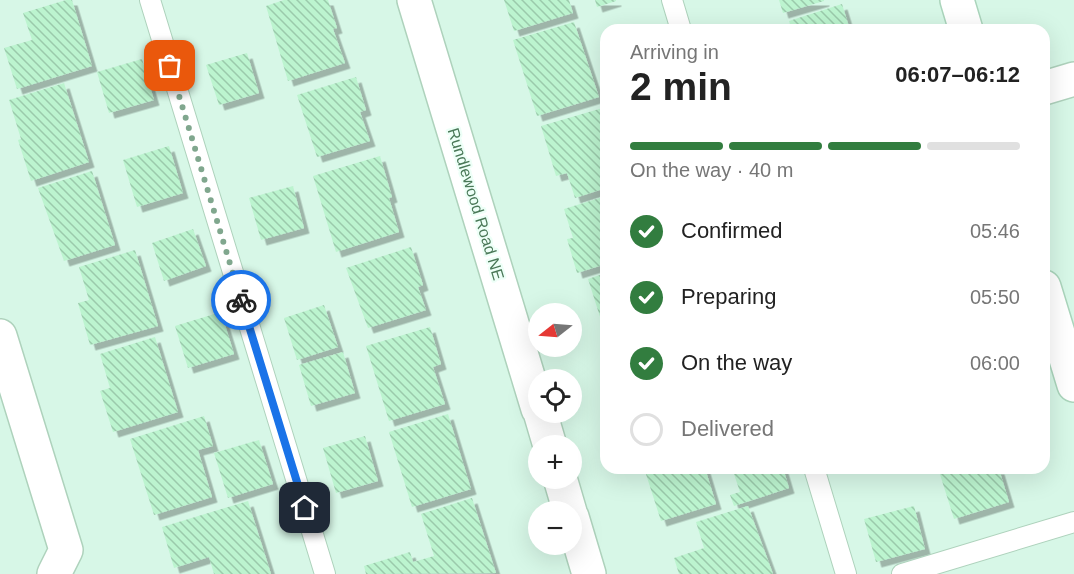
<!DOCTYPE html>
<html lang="en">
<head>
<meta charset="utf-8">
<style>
  body { margin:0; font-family:Helvetica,sans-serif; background:#f6f6f6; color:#222; height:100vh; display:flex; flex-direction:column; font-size:22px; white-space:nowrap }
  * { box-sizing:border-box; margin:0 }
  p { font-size:20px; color:#767676 }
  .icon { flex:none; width:33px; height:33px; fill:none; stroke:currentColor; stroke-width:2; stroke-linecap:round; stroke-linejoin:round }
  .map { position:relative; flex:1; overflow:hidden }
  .panel { position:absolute; left:600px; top:24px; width:450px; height:450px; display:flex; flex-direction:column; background:#fff; border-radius:18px; box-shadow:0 6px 24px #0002 }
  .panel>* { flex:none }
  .needle { width:39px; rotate:253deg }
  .tools { position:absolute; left:528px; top:303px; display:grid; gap:12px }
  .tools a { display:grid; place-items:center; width:54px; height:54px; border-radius:50%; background:#fff; box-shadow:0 6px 24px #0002; font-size:30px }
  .pin { position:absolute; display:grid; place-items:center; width:51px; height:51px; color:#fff; margin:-26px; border-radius:12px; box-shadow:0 3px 9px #0006 }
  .courier { position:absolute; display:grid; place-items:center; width:60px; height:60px; margin:-30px; border:4px solid #1a73e8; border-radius:50%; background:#fff; color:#222; box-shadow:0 2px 8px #0007 }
  .overview em { font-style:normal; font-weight:600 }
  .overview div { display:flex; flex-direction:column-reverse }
  .overview { display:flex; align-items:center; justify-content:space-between; height:102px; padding:0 30px }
  h1 { font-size:39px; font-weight:600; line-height:45px }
  .bar { display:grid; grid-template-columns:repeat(4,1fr); gap:9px 6px; align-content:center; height:72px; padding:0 30px }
  .bar i { height:8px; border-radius:4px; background:#e0e0e0 }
  .bar .current { background:#327d3f }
  .bar p { grid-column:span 4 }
  ol { padding:0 30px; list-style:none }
  li { display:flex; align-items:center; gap:18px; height:66px }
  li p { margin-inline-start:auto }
  li .icon { padding:6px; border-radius:50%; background:#327d3f; color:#fff; stroke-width:4 }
  li:last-child { color:#767676 }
  li i { width:33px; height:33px; border:3px solid #e0e0e0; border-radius:50% }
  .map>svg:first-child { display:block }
  .residential { fill:#d7f7e7; fill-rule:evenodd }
  .building { fill:url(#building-back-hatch); filter:url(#shadow) }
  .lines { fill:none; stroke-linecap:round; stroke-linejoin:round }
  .lane-casing { stroke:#aed2bc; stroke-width:22 }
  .street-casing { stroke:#aed2bc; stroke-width:36 }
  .secondary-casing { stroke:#abd5bc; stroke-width:36 }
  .lane { stroke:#fff; stroke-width:20 }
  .street { stroke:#fff; stroke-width:33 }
  .secondary { stroke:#fff; stroke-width:33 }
  .done { stroke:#80a78e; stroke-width:6; stroke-dasharray:0 10.8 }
  .route { stroke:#1a73e8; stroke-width:8 }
  .labels { text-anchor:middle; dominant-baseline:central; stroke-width:4.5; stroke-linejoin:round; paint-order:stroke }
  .street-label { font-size:16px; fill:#497857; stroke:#edfff7 }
</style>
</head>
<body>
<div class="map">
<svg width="1074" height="574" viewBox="0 0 1074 574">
  <defs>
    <pattern id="building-back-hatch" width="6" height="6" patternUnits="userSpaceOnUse" patternTransform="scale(1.5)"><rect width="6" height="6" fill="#bcf4cf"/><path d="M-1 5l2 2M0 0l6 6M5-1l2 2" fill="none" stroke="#9bcaab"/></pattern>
    <filter id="shadow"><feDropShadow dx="5.5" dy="5.5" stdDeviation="0" flood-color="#0004"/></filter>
  </defs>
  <rect width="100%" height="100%" fill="#e6fdf3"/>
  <path class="residential" d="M 0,0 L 1074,0 L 1074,574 L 0,574 ZM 606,30 L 1044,30 L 1044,468 L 606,468 ZM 538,314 L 572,314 L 572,346 L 538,346 ZM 538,380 L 572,380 L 572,412 L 538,412 ZM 538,446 L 572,446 L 572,478 L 538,478 ZM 538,512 L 572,512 L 572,544 L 538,544 Z"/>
  <path class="building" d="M 66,0 L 72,0 L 92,66 L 17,89 L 4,48 L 32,40 L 23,13 Z
    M 284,0 L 328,0 L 337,28 L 333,29 L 345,63 L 288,81 L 266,6 Z
    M 504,0 L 569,0 L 573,13 L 514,31 Z
    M 595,0 L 616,0 L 616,1 L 597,7 Z
    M 779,0 L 824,0 L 824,1 L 783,13 Z
    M 842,4 L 850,30 L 792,30 L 789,21 Z
    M 574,22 L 599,97 L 537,116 L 513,40 Z
    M 247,53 L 259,93 L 219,105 L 206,65 Z
    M 142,59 L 154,100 L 109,113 L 97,72 Z
    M 356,77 L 366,110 L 360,112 L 370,141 L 317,157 L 297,95 Z
    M 64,83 L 89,162 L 31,181 L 18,140 L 21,139 L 9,100 Z
    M 606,107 L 606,188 L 575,198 L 567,173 L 556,176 L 541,126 Z
    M 169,146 L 183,193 L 137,207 L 123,160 Z
    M 380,156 L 392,197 L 389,198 L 399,232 L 336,252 L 313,176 Z
    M 92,171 L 115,245 L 64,261 L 38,188 Z
    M 293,186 L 304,228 L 261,240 L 249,198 Z
    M 606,196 L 606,264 L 577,273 L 567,239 L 573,238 L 564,209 Z
    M 193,229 L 206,266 L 164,281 L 152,243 Z
    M 411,247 L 423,285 L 418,287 L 426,310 L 368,328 L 346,268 Z
    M 135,250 L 158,326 L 90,345 L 78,303 L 89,300 L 79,267 Z
    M 606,273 L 606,321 L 602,323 L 588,279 Z
    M 324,305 L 338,347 L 297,360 L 284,318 Z
    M 221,312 L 234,354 L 188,368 L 175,326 Z
    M 430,327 L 441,364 L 433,367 L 445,404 L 389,421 L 366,346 Z
    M 155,337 L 178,412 L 113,432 L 100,391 L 110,388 L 100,354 Z
    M 343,352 L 355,393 L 311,406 L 299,365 Z
    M 448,414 L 471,489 L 412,507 L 389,432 Z
    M 204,416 L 213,446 L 198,450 L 212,497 L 154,515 L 130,439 Z
    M 365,436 L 378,481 L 336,493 L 323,448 Z
    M 259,440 L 273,484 L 228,498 L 214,453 Z
    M 644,468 L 705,468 L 716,504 L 661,521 Z
    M 732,468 L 783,468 L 789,488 L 734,506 L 730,495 L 740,492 Z
    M 938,468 L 999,469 L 1009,502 L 954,519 Z
    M 472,498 L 496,573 L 366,574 L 364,566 L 410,552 L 413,562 L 434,556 L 421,514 Z
    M 248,501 L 271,574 L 214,574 L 209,557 L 174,568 L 162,527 Z
    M 748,506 L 773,574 L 679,574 L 674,558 L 704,548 L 696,522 Z
    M 914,506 L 925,549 L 876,562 L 864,519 Z"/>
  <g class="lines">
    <g class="lane-casing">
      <path id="lane" d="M 150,0 L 325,574
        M 672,0 L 681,30
        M 814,468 L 846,574
        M 902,574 L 1074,522"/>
    </g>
    <g class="street-casing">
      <path id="street" d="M 414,0 L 538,409
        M 1044,88 L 1074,79
        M 0,336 L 66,550 L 54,574
        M 540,412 L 550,446
        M 560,478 L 570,512
        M 572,517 L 589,574"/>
    </g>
    <g class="secondary-casing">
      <path id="secondary" d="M 957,0 L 966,30
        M 1044,287 L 1074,385"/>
    </g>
    <use href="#lane" class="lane"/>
    <use href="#street" class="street"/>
    <use href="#secondary" class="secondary"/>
  </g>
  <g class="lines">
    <path class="done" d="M 170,66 L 241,300"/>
    <path class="route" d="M 241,300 L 305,508"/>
  </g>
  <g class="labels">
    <g class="street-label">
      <text transform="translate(476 204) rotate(73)">Rundlewood Road NE</text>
    </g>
  </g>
</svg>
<div class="tools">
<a><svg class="needle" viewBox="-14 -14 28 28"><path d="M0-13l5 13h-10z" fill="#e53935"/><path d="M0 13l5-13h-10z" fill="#767676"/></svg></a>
<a><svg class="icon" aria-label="locate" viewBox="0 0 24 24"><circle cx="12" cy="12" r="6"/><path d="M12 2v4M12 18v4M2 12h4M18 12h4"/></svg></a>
<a>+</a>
<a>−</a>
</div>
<div class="pin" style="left:170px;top:66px;background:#ea580c"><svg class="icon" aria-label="bag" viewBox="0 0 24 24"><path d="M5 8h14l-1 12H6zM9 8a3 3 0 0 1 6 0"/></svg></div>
<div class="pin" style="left:305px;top:508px;background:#1f2937"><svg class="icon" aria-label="home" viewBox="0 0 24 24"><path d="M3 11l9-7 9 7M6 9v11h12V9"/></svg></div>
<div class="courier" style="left:241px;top:300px"><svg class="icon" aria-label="bike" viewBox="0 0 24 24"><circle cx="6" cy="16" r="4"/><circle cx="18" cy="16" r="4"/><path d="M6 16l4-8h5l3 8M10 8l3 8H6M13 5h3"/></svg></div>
<section class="panel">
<div class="overview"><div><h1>2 min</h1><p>Arriving in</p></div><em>06:07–06:12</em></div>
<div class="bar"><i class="current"></i><i class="current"></i><i class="current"></i><i></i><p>On the way · 40 m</p></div>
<ol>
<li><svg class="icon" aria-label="check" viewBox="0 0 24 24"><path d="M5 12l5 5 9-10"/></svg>Confirmed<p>05:46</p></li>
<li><svg class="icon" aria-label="check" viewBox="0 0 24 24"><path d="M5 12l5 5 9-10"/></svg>Preparing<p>05:50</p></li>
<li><svg class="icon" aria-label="check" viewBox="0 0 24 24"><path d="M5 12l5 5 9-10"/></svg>On the way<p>06:00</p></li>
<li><i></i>Delivered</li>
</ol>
</section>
</div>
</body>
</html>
